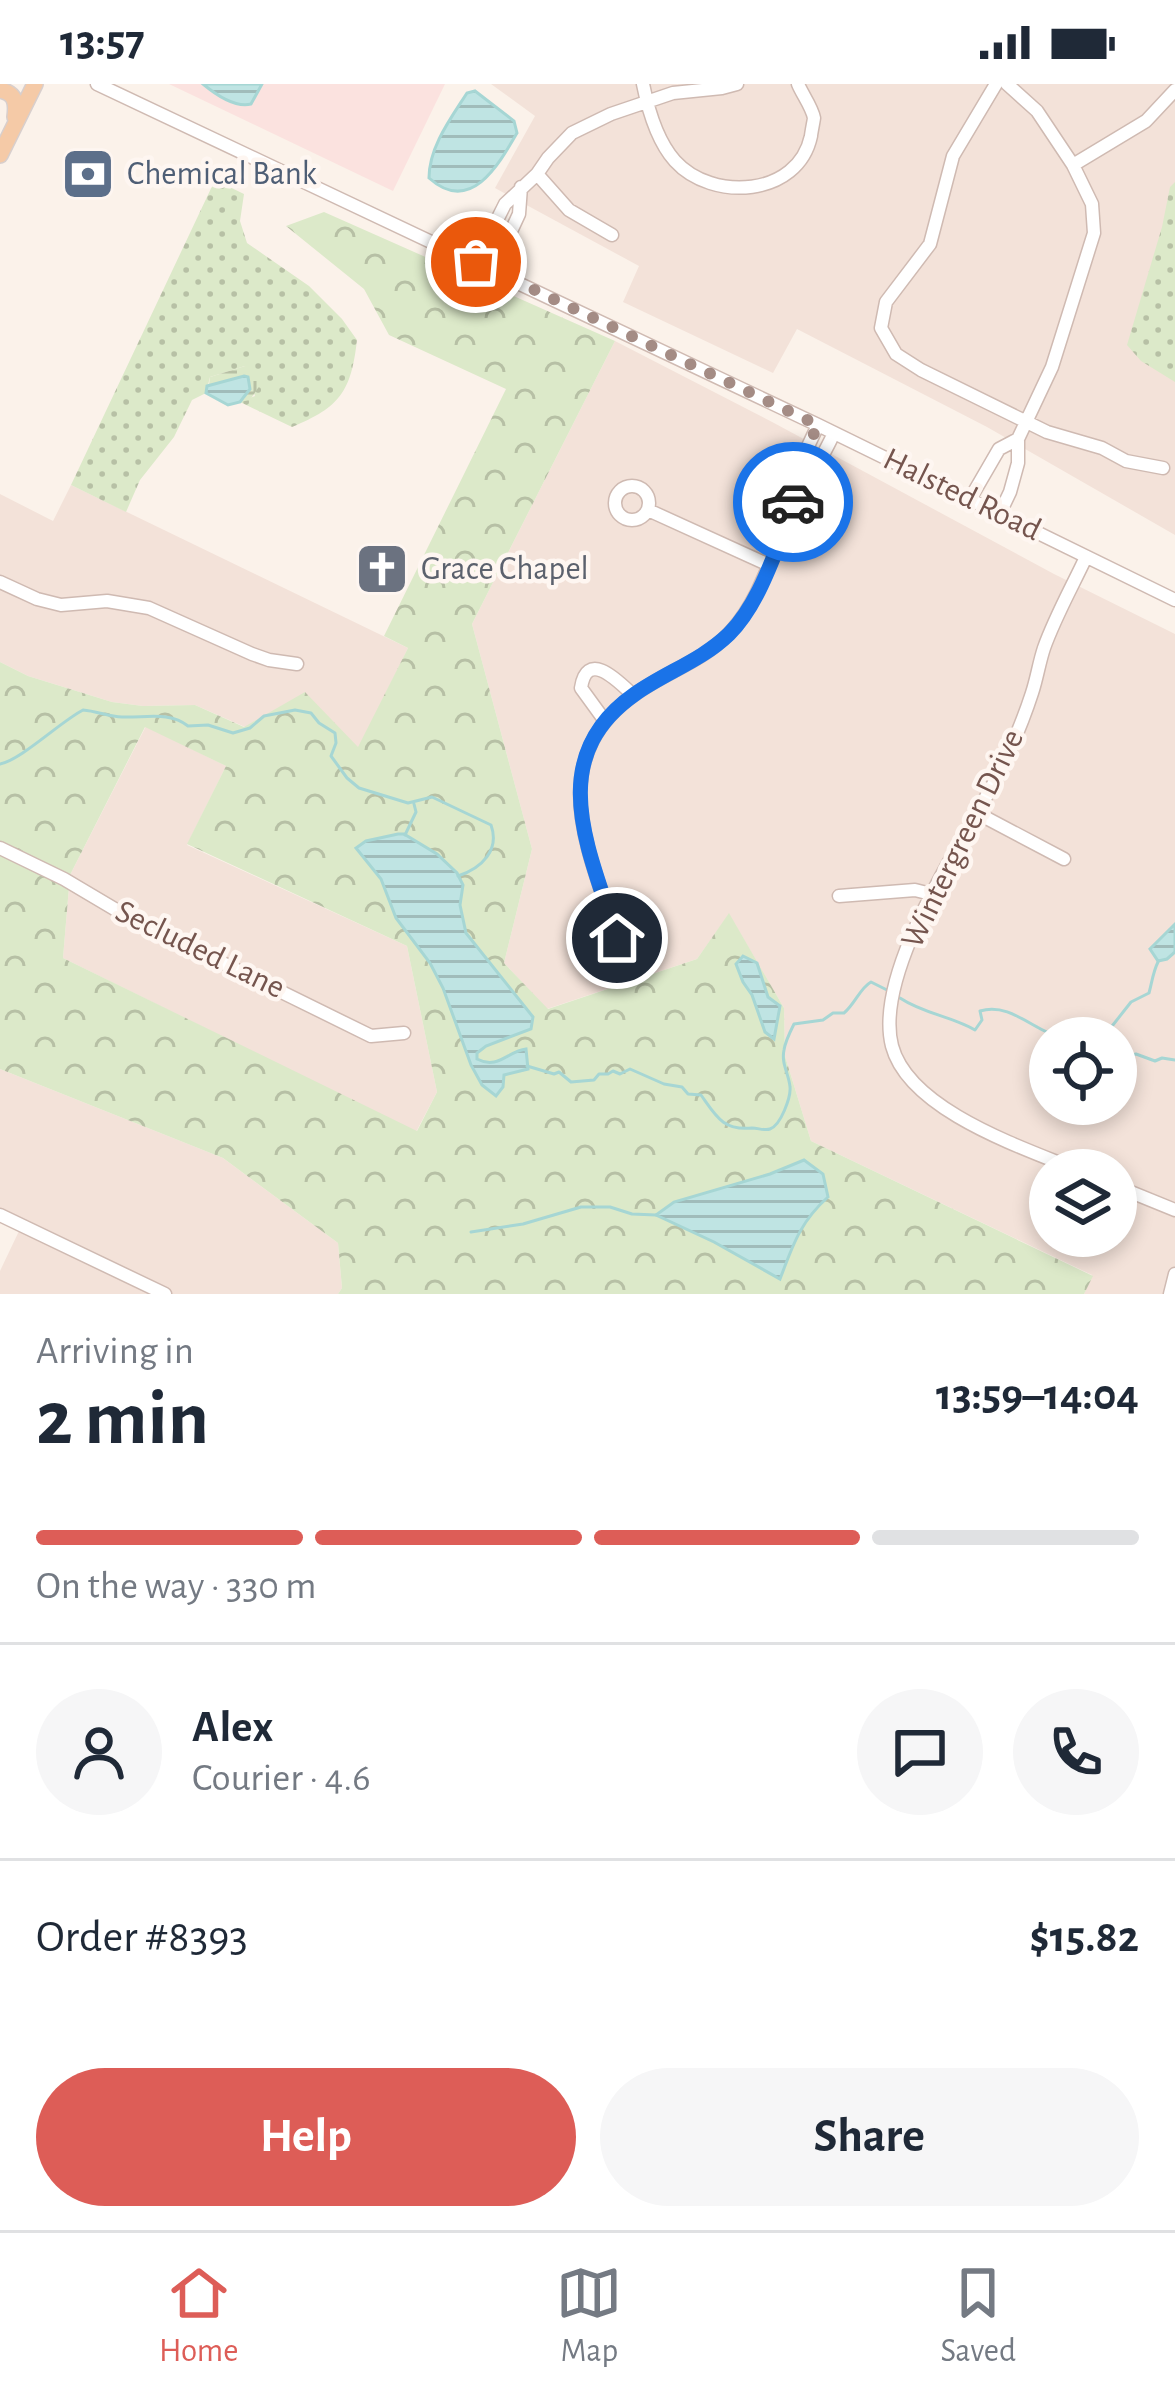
<!DOCTYPE html>
<html lang="en">
<head>
<meta charset="utf-8">
<style>
  body { margin:0; font-family:"Alegreya Sans",sans-serif; background:#f6f6f7; color:#1f2937; height:100vh; display:flex; flex-direction:column; font-size:45px; white-space:nowrap }
  * { box-sizing:border-box; margin:0 }
  p { font-size:39px; color:#747a83 }
  .icon { flex:none; width:66px; height:66px; fill:none; stroke:currentColor; stroke-width:2; stroke-linecap:round; stroke-linejoin:round }
  .map { position:relative; height:1210px; overflow:hidden }
  .side { display:flex; flex-direction:column; background:#fff; flex:1 }
  .side>* { flex:none }
  .tools { position:absolute; left:1029px; top:933px; display:grid; gap:24px }
  .tools a { display:grid; place-items:center; width:108px; height:108px; border-radius:50%; background:#fff; box-shadow:0 6px 18px #0003; font-size:60px }
  .pin { position:absolute; display:grid; place-items:center; width:102px; height:102px; color:#fff; margin:-51px; border:6px solid #fff; border-radius:50%; box-shadow:0 3px 12px #0007 }
  .courier { position:absolute; display:grid; place-items:center; width:120px; height:120px; margin:-60px; border:9px solid #1a73e8; border-radius:50%; background:#fff; color:#222; box-shadow:0 3px 15px #0007 }
  .overview em { font-style:normal; font-weight:700 }
  .overview div { display:flex; flex-direction:column-reverse }
  .overview { display:flex; align-items:center; justify-content:space-between; height:204px; padding:0 36px }
  h1 { font-size:78px; font-weight:700; line-height:90px }
  .bar { display:grid; grid-template-columns:repeat(4,1fr); gap:18px 12px; align-content:center; height:144px; padding:0 36px }
  .bar i { height:15px; border-radius:9px; background:#e0e1e3 }
  .bar .current { background:#dd5d57 }
  .bar p { grid-column:span 4 }
  .line { display:flex; align-items:center; gap:30px; padding:0 36px; border-top:3px solid #e0e1e3 }
  .line div { flex:1 }
  .round { display:grid; place-items:center; flex:none; width:126px; height:126px; border-radius:63px; background:#f6f6f7 }
  .primary-button { display:flex; gap:24px; margin-top:auto; padding:24px 36px }
  .primary-button a { flex:1; height:138px; border-radius:72px; background:#dd5d57; color:#fff; font-size:48px; font-weight:700; line-height:138px; text-align:center }
  .primary-button a+a { background:#f6f6f7; color:#1f2937 }
  .status { display:flex; justify-content:space-between; align-items:center; height:84px; padding:0 60px; background:#fff; direction:ltr }
  .status svg { height:33px; fill:currentColor }
  .tab-bar { display:flex; justify-content:space-around; align-items:center; height:168px; border-top:3px solid #e0e1e3; background:#fff; font-size:33px; color:#747a83 }
  .tab-bar a { display:grid; justify-items:center; gap:6px }
  .tab-bar .current { color:#dd5d57 }
  .map>svg:first-child { display:block }
  .residential { fill:#f3e2d9; fill-rule:evenodd }
  .commercial { fill:#fbe2df }
  .grass { fill:url(#grass-dots) }
  .forest { fill:url(#forest-crowns); fill-rule:evenodd }
  .wetland { fill:url(#wetland-marsh) }
  .water { fill:url(#water-rules); stroke:#a6d6d4; stroke-width:3 }
  .lines { fill:none; stroke-linecap:round; stroke-linejoin:round }
  .stream { stroke:#a6d6d4; stroke-width:3 }
  .minor-casing { stroke:#cfbab2; stroke-width:15 }
  .major-casing { stroke:#d8cfcd; stroke-width:18 }
  .minor { stroke:#fff; stroke-width:12 }
  .major { stroke:#f5caa7; stroke-width:15 }
  .done { stroke:#a48c85; stroke-width:12; stroke-dasharray:0 21.6 }
  .route { stroke:#1a73e8; stroke-width:15 }
  .labels { text-anchor:middle; dominant-baseline:central; stroke-width:9; stroke-linejoin:round; paint-order:stroke }
  .service-label { font-size:33px; fill:#4e5e75; stroke:#fef6f1; text-anchor:start }
  .street-label { font-size:33px; fill:#75554e; stroke:#fef6f1 }
  .worship-label { font-size:33px; fill:#5b616d; stroke:#fef6f1; text-anchor:start }
</style>
</head>
<body>
<div class="status"><b>13:57</b><svg viewBox="0 0 49 12"><path d="M0 12V9h3v3zM5 12V6h3v6zM10 12V3h3v9zM15 12V0h3v12zM26 1h20v11H26zM47 4h2v5h-2z"/></svg></div>
<div class="map">
<svg width="1175" height="1210" viewBox="0 0 1175 1210">
  <defs>
    <pattern id="grass-dots" width="8" height="8" patternUnits="userSpaceOnUse" patternTransform="scale(3)"><rect width="8" height="8" fill="#dce9c9"/><path d="M2 2h.1M6 6h.1" fill="none" stroke="#b7c0a5" stroke-width="1.8" stroke-linecap="round"/></pattern>
    <pattern id="forest-crowns" width="20" height="18" patternUnits="userSpaceOnUse" patternTransform="scale(3)"><rect width="20" height="18" fill="#dce9c9"/><path d="M2 6a3 3 0 1 1 6 0M12 15a3 3 0 1 1 6 0" fill="none" stroke="#b7c0a5"/></pattern>
    <pattern id="wetland-marsh" width="20" height="14" patternUnits="userSpaceOnUse" patternTransform="scale(3)"><rect width="20" height="14" fill="#dce9c9"/><path d="M1 5h8M5 5V1M11 12h8M15 12V8" fill="none" stroke="#b7c0a5"/></pattern>
    <pattern id="water-rules" width="6" height="5" patternUnits="userSpaceOnUse" patternTransform="scale(3)"><rect width="6" height="5" fill="#bfe4e3"/><path d="M0 2.5h6" fill="none" stroke="#a0bcba"/></pattern>
  </defs>
  <rect width="100%" height="100%" fill="#fbf2ea"/>
  <path class="residential" d="M 491,0 L 1175,0 L 1175,451 L 987,343 L 797,245 L 773,289 L 623,218 L 639,182 L 495,104 L 535,32 Z
    M 615,257 L 774,339 L 1054,490 L 1175,550 L 1175,1210 L 1084,1210 L 1092,1191 L 811,1057 L 785,972 L 784,924 L 729,830 L 697,875 L 547,925 L 504,879 L 532,765 L 472,540 ZM 1050,954 L 1116,954 L 1116,1020 L 1050,1020 ZM 1050,1086 L 1116,1086 L 1116,1152 L 1050,1152 Z
    M 71,401 L 408,564 L 359,664 L 245,643 L 195,621 L 143,622 L 112,618 L 28,592 L 0,578 L 0,410 L 53,437 Z
    M 146,642 L 226,682 L 187,761 L 407,862 L 437,1008 L 416,1048 L 63,874 L 70,791 Z
    M 0,985 L 223,1074 L 338,1159 L 342,1204 L 338,1210 L 0,1210 L 0,1187 L 19,1147 L 0,1135 Z"/>
  <path class="commercial" d="M 169,0 L 445,0 L 393,107 Z"/>
  <path class="grass" d="M 215,96 L 244,110 L 240,137 L 247,159 L 309,202 L 342,235 L 357,256 C 351,308 340,323 292,343 L 240,318 L 255,312 L 245,282 L 210,293 L 206,309 L 192,316 L 174,353 L 140,396 L 126,428 L 71,401 Z
    M 1175,98 L 1175,298 L 1141,277 L 1127,261 L 1162,143 L 1170,103 Z"/>
  <path class="forest" d="M 324,128 L 615,257 L 472,540 L 532,765 L 504,879 L 548,925 L 697,875 L 729,829 L 784,924 L 785,972 L 811,1057 L 1093,1192 L 1084,1210 L 338,1210 L 342,1204 L 338,1159 L 223,1074 L 0,985 L 0,578 L 28,592 L 112,618 L 143,622 L 195,621 L 244,643 L 305,608 L 358,663 L 408,564 L 384,552 L 506,305 L 389,251 L 364,205 L 286,142 ZM 145,643 L 226,682 L 187,760 L 407,862 L 437,1008 L 417,1047 L 63,874 L 70,791 Z"/>
  <path class="wetland" d="M 245,282 L 261,288 L 264,295 L 250,316 L 240,318 L 245,314 L 244,292 L 209,301 L 210,293 Z"/>
  <path class="water" d="M 203,0 L 262,0 L 251,20 C 234,24 215,10 203,0 Z
    M 475,7 L 514,37 L 517,49 C 498,82 470,131 429,94 C 429,63 451,34 467,9 Z
    M 244,292 L 248,293 L 250,305 L 240,318 L 228,321 L 206,309 L 207,302 Z
    M 398,750 L 404,750 L 437,770 L 457,789 L 463,801 L 460,821 L 466,849 L 533,933 L 531,945 L 486,962 L 477,969 L 477,975 C 498,986 508,967 526,965 L 528,985 L 504,991 L 503,1003 L 496,1012 L 482,1001 L 471,981 L 443,904 L 430,879 L 396,834 L 381,795 L 356,764 L 366,757 Z
    M 1175,840 L 1175,868 L 1167,875 L 1158,877 L 1150,865 Z
    M 743,872 L 757,879 L 768,913 L 780,922 L 774,955 L 765,948 L 752,911 L 743,898 L 736,880 Z
    M 804,1076 L 823,1090 L 828,1113 C 800,1138 793,1161 780,1195 L 714,1158 L 656,1131 L 674,1118 L 770,1090 Z"/>
  <g class="lines">
    <path class="stream" d="M 0,680 C 21,676 60,638 83,626 C 97,627 109,633 122,633 C 145,634 170,627 188,642 L 208,641 L 233,649 L 250,644 L 264,632 L 295,626 L 311,629 L 319,639 L 335,649 L 336,659 L 331,672 L 347,694 L 359,704 L 408,719 L 432,713 L 491,741 C 500,766 482,784 458,792
      M 405,751 L 416,728 L 414,720
      M 900,914 C 924,930 951,932 975,946 L 982,936 L 980,927 C 1012,918 1034,948 1063,954
      M 1101,954 L 1100,947 L 1109,946 L 1131,918 L 1149,909 C 1152,898 1153,888 1158,878
      M 1116,972 L 1125,973 L 1136,970 L 1155,977 L 1162,974 L 1175,976
      M 527,982 L 554,990 L 559,988 L 571,998 L 594,996 L 599,990 L 608,990 L 613,987 L 620,990 L 630,985 L 664,1000 L 682,1003 L 688,1010 L 701,1011 C 716,1032 723,1047 752,1044 C 758,1044 765,1047 770,1045 C 781,1041 791,1013 790,1003 C 789,990 781,980 784,966 C 785,958 790,948 794,940 L 823,936 L 833,929 L 844,929 C 855,920 860,904 871,898 L 887,906
      M 471,1148 L 523,1140 L 581,1123 L 610,1123 L 632,1130 L 656,1131"/>
    <g class="minor-casing">
      <path id="minor" d="M 97,0 L 818,341 L 1175,516
        M 643,0 C 648,25 658,58 675,77 C 712,118 798,113 811,52 C 811,50 814,35 814,34 C 812,23 802,10 798,0
        M 996,0 L 953,72 L 930,160 L 886,218 L 881,244 L 896,270 L 921,286 L 1047,348 L 1102,364 L 1126,377 L 1163,384
        M 1073,81 L 1146,37 L 1175,6
        M 537,90 L 569,126 L 612,151
        M 476,178 L 505,120 L 537,90 L 548,74 L 572,49 L 611,30 L 673,9 L 722,4 L 737,0
        M 493,186 L 519,130 L 521,103
        M615 419a17 17 0 1 1 34 0a17 17 0 1 1-34 0Z
        M 970,415 L 999,365 L 1018,355
        M 792,425 L 794,392 L 818,341
        M 648,426 L 769,481
        M 1000,429 L 1010,408 L 1018,379 L 1018,355 L 1052,283 L 1094,149 L 1092,120 L 1073,81 L 1037,27 L 1007,0
        M 0,498 L 37,515 L 61,521 L 107,517 L 149,524 L 252,570 L 269,576 L 297,580
        M 605,637 L 581,604 C 587,564 619,598 633,611
        M 975,728 L 1064,775
        M 0,764 L 64,795 L 123,830 L 371,952 L 404,949
        M 839,812 L 915,806 L 931,810
        M 617,853 C 589,768 543,676 634,611 C 666,587 706,577 733,545 C 761,513 772,468 791,430 C 804,403 821,377 834,349
        M 1077,1086 C 1021,1063 909,1026 892,962 C 873,888 963,758 997,693 C 1010,667 1023,637 1032,609 C 1037,594 1039,579 1044,564 C 1055,533 1072,503 1086,473
        M 1116,1102 L 1175,1126
        M 0,1131 L 165,1210
        M 1170,1210 L 1175,1190"/>
    </g>
    <g class="major-casing">
      <path id="major" d="M 0,6 C 15,9 17,18 15,33
        M 0,71 L 35,0"/>
    </g>
    <use href="#minor" class="minor"/>
    <use href="#major" class="major"/>
  </g>
  <g class="lines">
    <path class="done" d="M 476,178 L 818,341 L 794,392 L 793,418"/>
    <path class="route" d="M 617,854 C 590,767 542,675 635,610 C 666,588 701,577 729,550 C 760,519 775,467 792,427 L 793,418"/>
  </g>
  <defs>
    <g id="bank-square" transform="scale(2.7)"><rect x="-9" y="-9" width="18" height="18" rx="4" fill="#5c6f8a" stroke="#fef6f1"/><path d="M-6-4H6V4H-6ZM0-2.3a2.3 2.3 0 1 0 0 4.6a2.3 2.3 0 1 0 0-4.6Z" fill="#fff"/></g>
    <g id="church-square" transform="scale(2.7)"><rect x="-9" y="-9" width="18" height="18" rx="4" fill="#6b7280" stroke="#fef6f1"/><path d="M-1.2-6h2.4v3.5h3.3v2.4h-3.3V6h-2.4V-.1h-3.3v-2.4h3.3Z" fill="#fff"/></g>
  </defs>
  <g fill-rule="evenodd">
    <use href="#bank-square" x="88" y="90"/>
    <use href="#church-square" x="382" y="485"/>
  </g>
  <g class="labels">
    <g class="service-label">
      <text x="127" y="90">Chemical Bank</text>
    </g>
    <g class="street-label">
      <text transform="translate(962 411) rotate(26)">Halsted Road</text>
      <text transform="translate(963 755) rotate(-64)">Wintergreen Drive</text>
      <text transform="translate(200 866) rotate(26)">Secluded Lane</text>
    </g>
    <g class="worship-label">
      <text x="421" y="485">Grace Chapel</text>
    </g>
  </g>
</svg>
<div class="tools">
<a><svg class="icon" aria-label="locate" viewBox="0 0 24 24"><circle cx="12" cy="12" r="6"/><path d="M12 2v4M12 18v4M2 12h4M18 12h4"/></svg></a>
<a><svg class="icon" aria-label="layers" viewBox="0 0 24 24"><path d="M12 4l9 5-9 5-9-5zM3 14l9 5 9-5"/></svg></a>
</div>
<div class="pin" style="left:476px;top:178px;background:#ea580c"><svg class="icon" aria-label="bag" viewBox="0 0 24 24"><path d="M5 8h14l-1 12H6zM9 8a3 3 0 0 1 6 0"/></svg></div>
<div class="pin" style="left:617px;top:854px;background:#1f2937"><svg class="icon" aria-label="home" viewBox="0 0 24 24"><path d="M3 11l9-7 9 7M6 9v11h12V9"/></svg></div>
<div class="courier" style="left:793px;top:418px"><svg class="icon" aria-label="car" viewBox="0 0 24 24"><path d="M5 17H2v-5l4-1 3-4h7l3 4 3 1v5h-3M9 17h6M6 11h13"/><circle cx="7" cy="17" r="2"/><circle cx="17" cy="17" r="2"/></svg></div>
</div>
<section class="side">
<div class="overview"><div><h1>2 min</h1><p>Arriving in</p></div><em>13:59–14:04</em></div>
<div class="bar"><i class="current"></i><i class="current"></i><i class="current"></i><i></i><p>On the way · 330 m</p></div>
<div class="line" style="height:216px"><a class="round"><svg class="icon" aria-label="person" viewBox="0 0 24 24"><circle cx="12" cy="8" r="4"/><path d="M4 21q1-7 8-7t8 7"/></svg></a><div><b>Alex</b><p>Courier · 4.6</p></div><a class="round"><svg class="icon" aria-label="chat" viewBox="0 0 24 24"><path d="M4 5h16v11H9l-5 4z"/></svg></a><a class="round"><svg class="icon" aria-label="phone" viewBox="0 0 24 24"><path d="M5 4h4l2 5-3 2q2 4 5 5l2-3 5 2v4C11 20 4 13 5 4z"/></svg></a></div>
<div class="line" style="height:156px"><div>Order #8393</div><b>$15.82</b></div>
<div class="primary-button"><a>Help</a><a>Share</a></div>
</section>
<nav class="tab-bar">
<a class="current"><svg class="icon" aria-label="home" viewBox="0 0 24 24"><path d="M3 11l9-7 9 7M6 9v11h12V9"/></svg>Home</a>
<a><svg class="icon" aria-label="map" viewBox="0 0 24 24"><path d="M3 6l6-2 6 2 6-2v14l-6 2-6-2-6 2zM9 4v14M15 6v14"/></svg>Map</a>
<a><svg class="icon" aria-label="saved" viewBox="0 0 24 24"><path d="M7 4h10v16l-5-4-5 4z"/></svg>Saved</a>
</nav>
</body>
</html>
